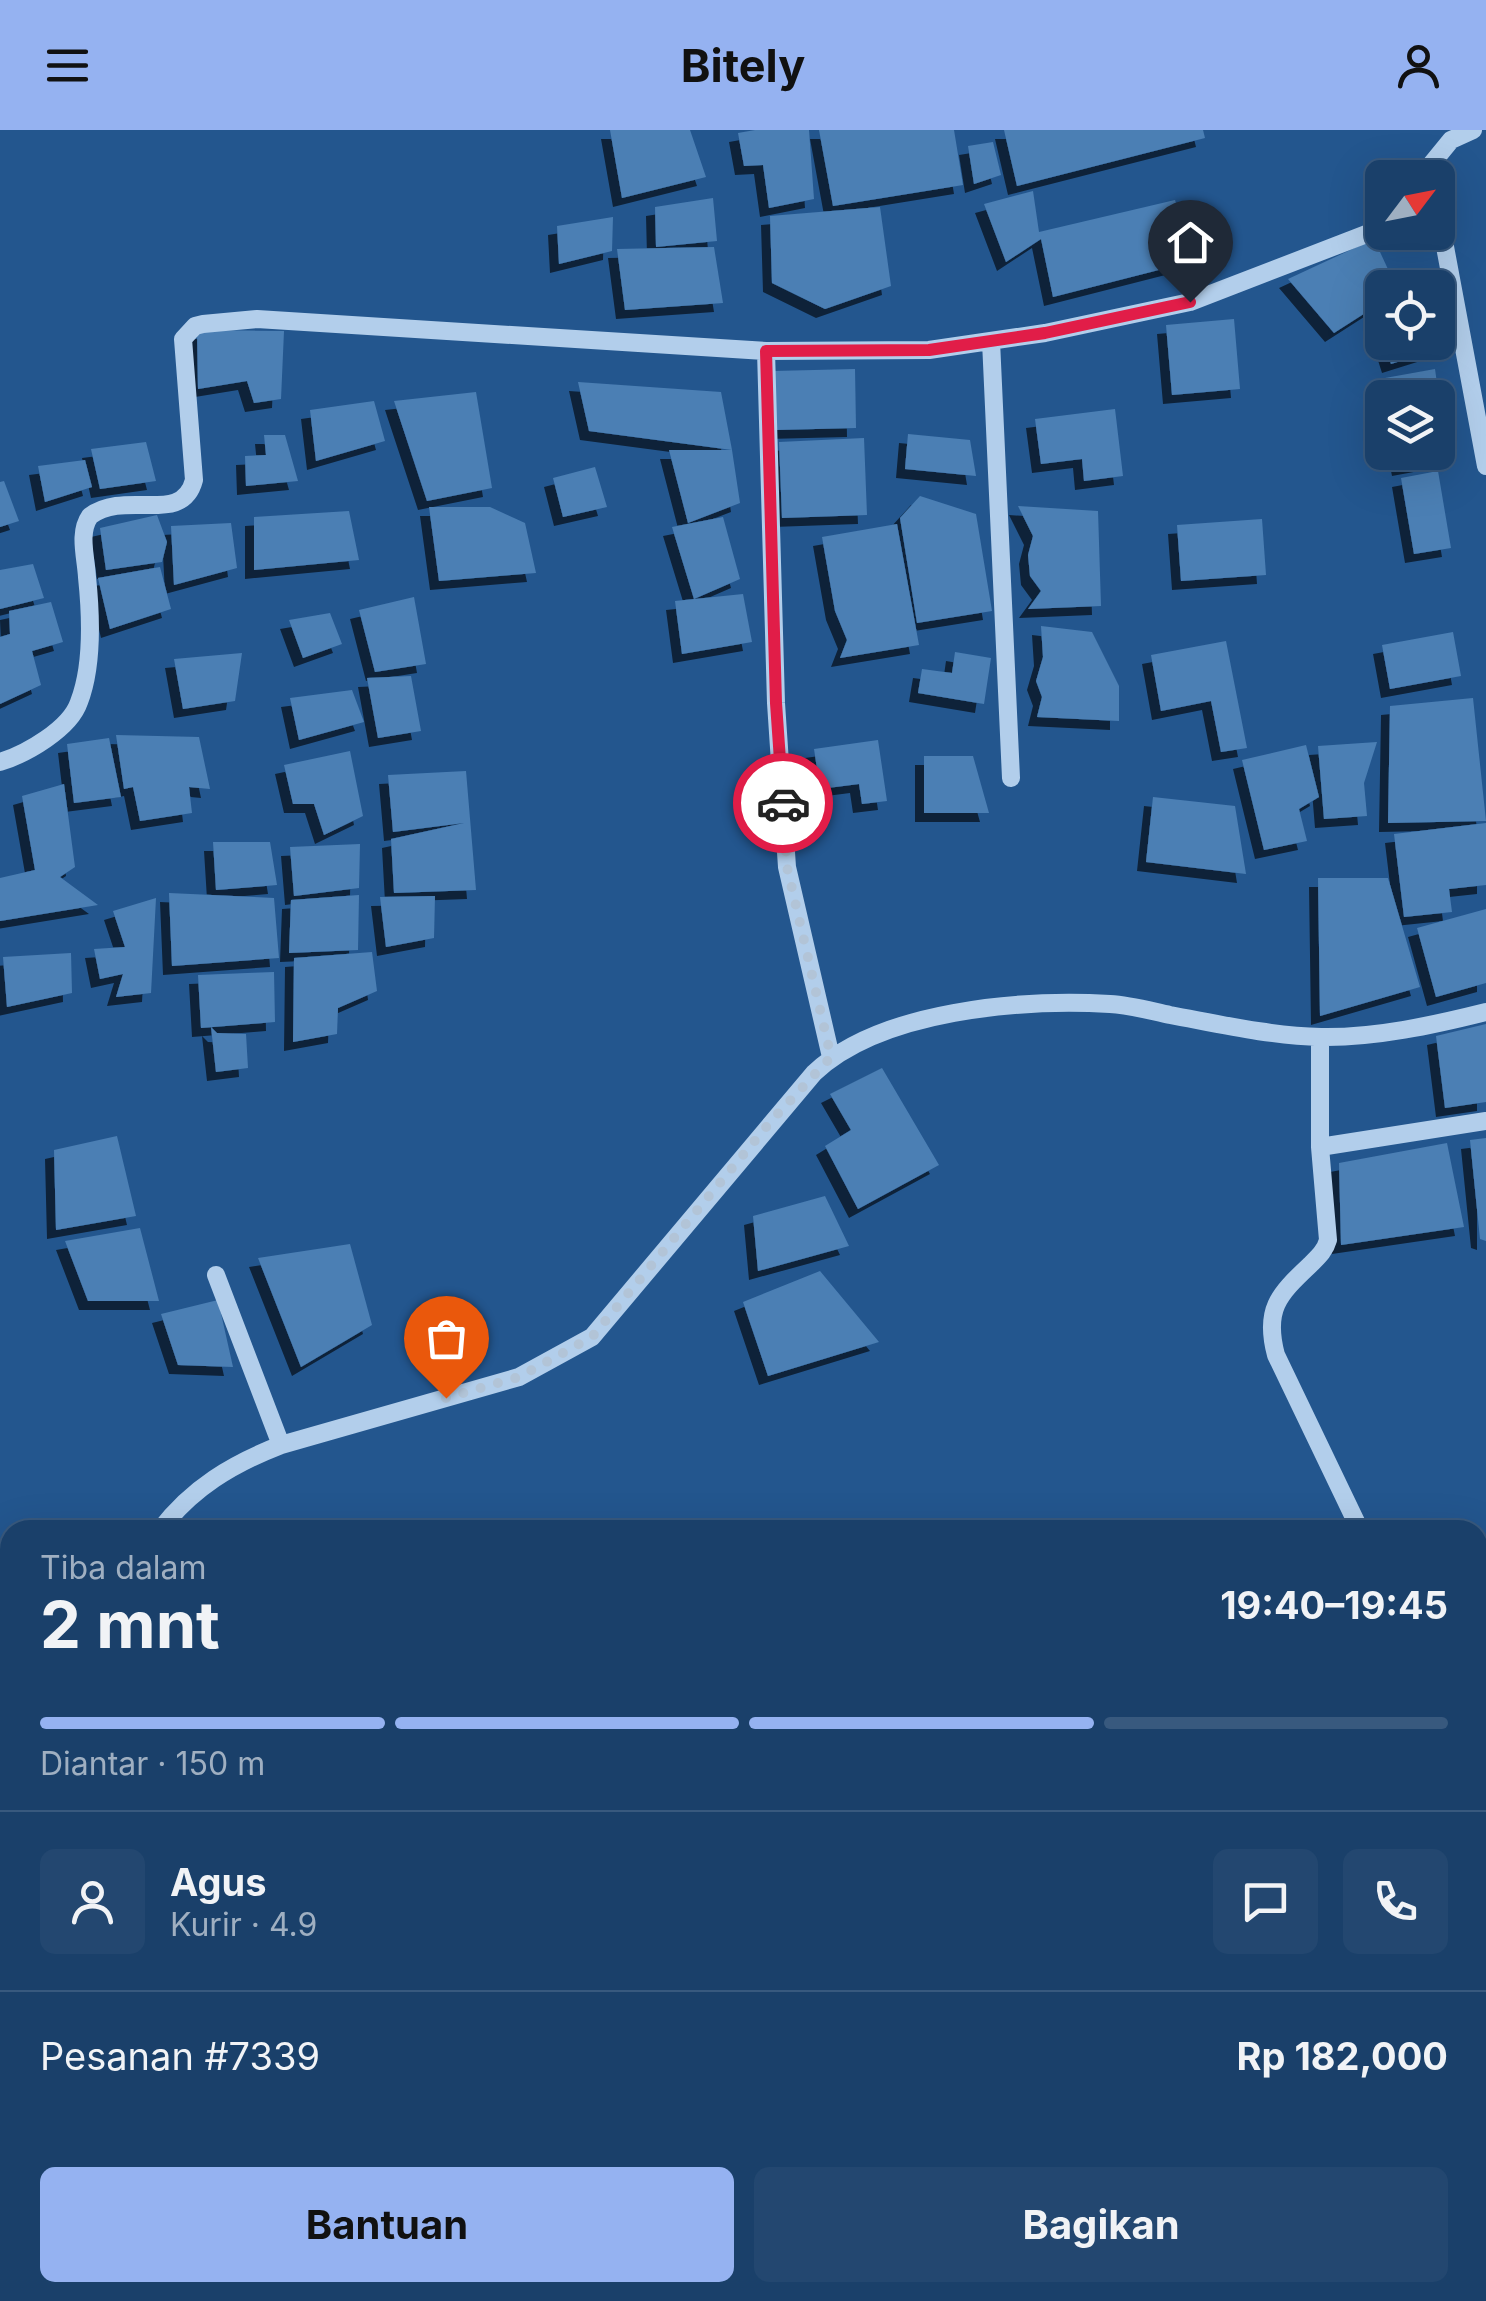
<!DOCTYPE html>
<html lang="id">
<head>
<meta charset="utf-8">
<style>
  body { margin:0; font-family:Inter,sans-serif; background:#234770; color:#f1f3f6; height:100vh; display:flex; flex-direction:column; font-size:38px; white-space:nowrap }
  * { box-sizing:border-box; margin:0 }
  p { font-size:32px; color:#9fafc1 }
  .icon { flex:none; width:55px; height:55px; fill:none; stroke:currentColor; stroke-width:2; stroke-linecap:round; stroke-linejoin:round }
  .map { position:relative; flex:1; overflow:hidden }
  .sheet { position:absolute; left:0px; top:1390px; width:1488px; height:782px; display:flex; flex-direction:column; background:#1a406a; border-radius:30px 30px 0 0; box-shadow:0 10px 40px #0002,0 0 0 2px #38597e }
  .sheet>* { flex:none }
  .needle { width:65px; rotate:58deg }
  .buttons { position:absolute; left:1365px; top:30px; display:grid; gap:20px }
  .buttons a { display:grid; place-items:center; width:90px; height:90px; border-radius:15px; background:#1a406a; box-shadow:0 10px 40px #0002,0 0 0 2px #38597e; font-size:50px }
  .pin { position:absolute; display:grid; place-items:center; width:85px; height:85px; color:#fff; margin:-102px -42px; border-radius:50% 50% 50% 0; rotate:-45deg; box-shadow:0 0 10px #0007 }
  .pin .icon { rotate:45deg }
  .courier { position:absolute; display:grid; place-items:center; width:100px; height:100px; margin:-50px; border:8px solid #e11d48; border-radius:50%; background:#fff; color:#222; box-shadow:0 2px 12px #0007 }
  .head em { font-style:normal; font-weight:700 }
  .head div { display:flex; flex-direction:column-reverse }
  .head { display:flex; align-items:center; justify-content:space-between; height:170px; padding:0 40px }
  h1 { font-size:65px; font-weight:700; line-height:75px }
  .bar { display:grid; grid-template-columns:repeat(4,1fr); gap:15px 10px; align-content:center; height:120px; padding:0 40px }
  .bar i { height:12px; border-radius:8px; background:#38597e }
  .bar .selected { background:#95b2f1 }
  .bar p { grid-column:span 4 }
  .line { display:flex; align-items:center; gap:25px; padding:0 40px; border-top:2px solid #38597e }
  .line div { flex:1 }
  .round { display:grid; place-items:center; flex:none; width:105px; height:105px; border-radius:15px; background:#234770 }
  .action { display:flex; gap:20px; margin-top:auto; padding:20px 40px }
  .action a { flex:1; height:115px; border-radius:15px; background:#95b2f1; color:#111; font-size:40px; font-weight:700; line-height:115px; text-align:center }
  .action a+a { background:#234770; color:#f1f3f6 }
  header { display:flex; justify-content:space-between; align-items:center; height:130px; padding:0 40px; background:#95b2f1; color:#111; font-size:45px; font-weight:700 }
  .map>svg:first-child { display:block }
  .building { fill:#4b7fb4; filter:url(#shadow) }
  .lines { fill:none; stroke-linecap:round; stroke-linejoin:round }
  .minor { stroke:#b2ceeb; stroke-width:18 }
  .done { stroke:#b2c4d7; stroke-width:10; stroke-dasharray:0 18 }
  .route { stroke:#e11d48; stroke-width:12 }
</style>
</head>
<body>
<header><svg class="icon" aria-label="menu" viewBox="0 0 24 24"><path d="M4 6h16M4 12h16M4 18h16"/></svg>Bitely<svg class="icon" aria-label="person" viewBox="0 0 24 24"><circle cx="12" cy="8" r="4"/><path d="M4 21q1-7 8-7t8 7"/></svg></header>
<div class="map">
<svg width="1486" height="2171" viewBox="0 0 1486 2171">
  <defs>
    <filter id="shadow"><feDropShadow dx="-9" dy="9" stdDeviation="0" flood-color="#0009"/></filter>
  </defs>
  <rect width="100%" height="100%" fill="#23568e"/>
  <path class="building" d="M 610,0 L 690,0 L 706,47 L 622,68 Z
    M 755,0 L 809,0 L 814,69 L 769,78 L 763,35 L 744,36 L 738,3 Z
    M 819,0 L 954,0 L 963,55 L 833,76 Z
    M 1004,0 L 1203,0 L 1205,8 L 1017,56 Z
    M 993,12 L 1001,45 L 974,54 L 968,16 Z
    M 1033,61 L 1039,102 L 1175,70 L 1194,131 L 1053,167 L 1041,109 L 1006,132 L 984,74 Z
    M 713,68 L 717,111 L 656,117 L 655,77 Z
    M 880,77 L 891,156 L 825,179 L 772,153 L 770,86 Z
    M 613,87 L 612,121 L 559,134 L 557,96 Z
    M 1374,109 L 1393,150 L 1369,161 L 1373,178 L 1334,203 L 1288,149 Z
    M 714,117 L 723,173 L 625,180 L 617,119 Z
    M 1234,189 L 1240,259 L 1172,265 L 1166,195 Z
    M 197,200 L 284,201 L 281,269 L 254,273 L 247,251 L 198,259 Z
    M 1384,212 L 1437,212 L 1439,219 L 1391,234 Z
    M 855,239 L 856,298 L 776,300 L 774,241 Z
    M 1435,239 L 1439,268 L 1388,268 L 1385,248 Z
    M 578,252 L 721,262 L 732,320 L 589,301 Z
    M 476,262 L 492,358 L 427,371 L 394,271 Z
    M 1438,268 L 1450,328 L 1401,337 L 1398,322 L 1438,322 Z
    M 374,271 L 385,311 L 316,331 L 310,280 Z
    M 1115,279 L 1123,346 L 1084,351 L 1082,329 L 1041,334 L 1035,289 Z
    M 908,304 L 970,310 L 976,346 L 905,339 Z
    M 264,305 L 285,305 L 298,351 L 246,356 L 245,326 L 266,325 Z
    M 864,308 L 867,385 L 782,388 L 779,312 Z
    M 146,312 L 156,351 L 100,359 L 91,319 Z
    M 669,320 L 732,320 L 740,373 L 688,393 Z
    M 85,330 L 92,357 L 45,372 L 38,336 Z
    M 595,337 L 607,377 L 563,387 L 553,348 Z
    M 1438,341 L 1451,418 L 1414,424 L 1401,348 Z
    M 4,351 L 19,391 L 0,397 L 0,352 Z
    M 920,366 L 976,384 L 992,481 L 917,493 L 900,388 Z
    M 1018,376 L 1098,381 L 1101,476 L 1028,479 L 1041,461 L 1030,446 L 1028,425 L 1033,406 Z
    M 429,377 L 490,377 L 525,393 L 536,443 L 439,451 Z
    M 349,381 L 359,430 L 254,440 L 254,387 Z
    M 157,385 L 167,412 L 162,432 L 106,440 L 100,398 Z
    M 723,387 L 740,449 L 694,469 L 672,397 Z
    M 1262,389 L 1266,445 L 1181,451 L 1177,395 Z
    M 231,393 L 237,438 L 174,455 L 171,396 Z
    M 897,394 L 919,515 L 840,528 L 847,510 L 835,481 L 822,407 Z
    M 33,434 L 44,468 L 0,479 L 0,440 Z
    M 160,437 L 171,479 L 110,499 L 98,448 Z
    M 743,464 L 752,512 L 682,524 L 675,471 Z
    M 414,467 L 426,534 L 375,542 L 359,480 Z
    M 51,472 L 63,512 L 32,521 L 41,555 L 0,574 L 0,507 L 10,504 L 9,481 Z
    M 330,483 L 342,514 L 303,528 L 289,490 Z
    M 1041,496 L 1092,502 L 1119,556 L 1119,591 L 1037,587 L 1042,567 L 1036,551 L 1043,527 Z
    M 1453,502 L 1461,546 L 1390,559 L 1382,515 Z
    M 1226,511 L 1247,618 L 1221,622 L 1211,571 L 1161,581 L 1151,525 Z
    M 955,522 L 991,528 L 984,574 L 918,563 L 922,539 L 952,543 Z
    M 242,523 L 235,571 L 183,579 L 174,529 Z
    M 411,546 L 421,601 L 378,608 L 367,548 Z
    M 352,560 L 364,592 L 299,610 L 290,568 Z
    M 1473,568 L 1486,691 L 1388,693 L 1390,576 Z
    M 116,605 L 199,607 L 210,659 L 189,657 L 192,683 L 140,691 L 133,657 L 124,659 Z
    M 109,608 L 121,667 L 74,673 L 67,614 Z
    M 878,610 L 887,671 L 862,674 L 859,654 L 820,659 L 814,619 Z
    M 1377,612 L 1364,653 L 1367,686 L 1324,689 L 1318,616 Z
    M 1306,615 L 1319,667 L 1299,679 L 1307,711 L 1264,720 L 1242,630 Z
    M 350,621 L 363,686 L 324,705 L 314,674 L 293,674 L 284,635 Z
    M 924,626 L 973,626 L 989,683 L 924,683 Z
    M 466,641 L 476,760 L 394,763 L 391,709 L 464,693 L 393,702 L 388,645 Z
    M 64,654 L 75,737 L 60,747 L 98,775 L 0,791 L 0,748 L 35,740 L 22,666 Z
    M 1153,667 L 1235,676 L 1246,744 L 1146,732 Z
    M 1486,693 L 1486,755 L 1449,759 L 1452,782 L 1404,787 L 1394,704 Z
    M 213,712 L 270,712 L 277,755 L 216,760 Z
    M 360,714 L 359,758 L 294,766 L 290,717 Z
    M 1318,748 L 1388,748 L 1420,857 L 1320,886 Z
    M 169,763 L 274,768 L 279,828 L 172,836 Z
    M 359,765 L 358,820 L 289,823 L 291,770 Z
    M 435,766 L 434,808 L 386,817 L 380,767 Z
    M 156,768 L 151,863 L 116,867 L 123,844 L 100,849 L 94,819 L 125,817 L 113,781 Z
    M 1486,779 L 1486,853 L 1436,867 L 1417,798 Z
    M 372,822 L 377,861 L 338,878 L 337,904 L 293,912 L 294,828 Z
    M 71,823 L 72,863 L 7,877 L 3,827 Z
    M 274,842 L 275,892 L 201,898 L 198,845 Z
    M 1486,894 L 1486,972 L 1445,978 L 1436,906 Z
    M 211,897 L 217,903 L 246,904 L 248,938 L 216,942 Z
    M 882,938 L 939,1035 L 858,1079 L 825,1016 L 851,1000 L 830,964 Z
    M 117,1006 L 136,1086 L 56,1100 L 54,1020 Z
    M 1486,1008 L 1486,1111 L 1480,1109 L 1470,1010 Z
    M 1447,1013 L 1464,1097 L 1341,1115 L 1339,1033 Z
    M 825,1066 L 849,1116 L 758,1141 L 753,1086 Z
    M 140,1098 L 159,1171 L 88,1171 L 65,1111 Z
    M 350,1114 L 372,1195 L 301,1237 L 258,1128 Z
    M 820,1141 L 879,1212 L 768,1246 L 743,1172 Z
    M 218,1170 L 233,1237 L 178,1235 L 161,1184 Z
    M 1486,1763 L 1486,1846 L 1482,1847 L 1478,1831 L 1478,1766 Z
    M 1486,1868 L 1486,1934 L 1478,1935 L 1478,1869 Z
    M 1486,1970 L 1486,2053 L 1478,2054 L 1478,1972 Z
    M 1478,2136 L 1486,2136 L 1486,2171 L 1471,2171 L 1472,2162 L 1478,2162 Z
    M 380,2162 L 485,2162 L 486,2163 L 461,2171 L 383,2171 Z
    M 642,2162 L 713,2162 L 716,2171 L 645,2171 Z
    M 814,2162 L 871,2162 L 874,2171 L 816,2171 Z
    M 969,2162 L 1013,2162 L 1015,2171 L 951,2171 L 950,2167 Z"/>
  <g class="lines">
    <path class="minor" d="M 1420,48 L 1451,10 L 1473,0
      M 1438,95 L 1443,106 L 1486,336
      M 991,211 L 1011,648
      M 766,221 L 776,573 L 787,737 L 831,927
      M 0,632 C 26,624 70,599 79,572 C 93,536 91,485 87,447 C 86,427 78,403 90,386 C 127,359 182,396 194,350 L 183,209 L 195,196 L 203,194 L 257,189 L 766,221 L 929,220 L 1045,203 L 1190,172 L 1382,98
      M 1320,907 L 1320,1017 L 1328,1110 C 1325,1121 1318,1127 1310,1135 C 1278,1165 1264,1180 1276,1225 L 1360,1400
      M 1320,1017 L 1486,991
      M 216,1145 L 281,1315
      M 160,1400 C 192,1358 232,1334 281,1315 L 519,1247 L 592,1207 L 814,943 C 881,880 1021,869 1110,874 C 1130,875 1151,881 1170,885 C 1219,894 1271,906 1321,907 C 1375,908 1434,895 1486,882
      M 1478,1627 L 1486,1644
      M 1478,1955 L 1486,1953
      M 0,2101 L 10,2126
      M 24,2162 L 27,2171
      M 335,2162 L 338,2171
      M 1464,2171 L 1464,2162"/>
  </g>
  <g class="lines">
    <path class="done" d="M 446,1268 L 519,1247 L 592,1207 L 772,990 L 831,927 L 787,737 L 783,673"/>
    <path class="route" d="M 783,673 L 776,573 L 766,221 L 929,220 L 1045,203 L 1190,172"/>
  </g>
</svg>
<div class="buttons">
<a><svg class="needle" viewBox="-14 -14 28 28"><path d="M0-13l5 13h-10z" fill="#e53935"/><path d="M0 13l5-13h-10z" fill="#9fafc1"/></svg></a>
<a><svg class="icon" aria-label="locate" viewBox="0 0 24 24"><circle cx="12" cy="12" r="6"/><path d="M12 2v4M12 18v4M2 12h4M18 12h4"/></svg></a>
<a><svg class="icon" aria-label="layers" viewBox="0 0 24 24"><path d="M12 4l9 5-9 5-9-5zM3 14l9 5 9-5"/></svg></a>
</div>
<div class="pin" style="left:446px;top:1268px;background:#ea580c"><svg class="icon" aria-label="bag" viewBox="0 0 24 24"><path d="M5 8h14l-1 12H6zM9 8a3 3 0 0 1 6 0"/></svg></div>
<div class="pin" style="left:1190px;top:172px;background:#1f2937"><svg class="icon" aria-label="home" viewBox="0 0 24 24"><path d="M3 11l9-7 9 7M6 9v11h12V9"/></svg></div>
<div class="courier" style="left:783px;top:673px"><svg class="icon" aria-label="car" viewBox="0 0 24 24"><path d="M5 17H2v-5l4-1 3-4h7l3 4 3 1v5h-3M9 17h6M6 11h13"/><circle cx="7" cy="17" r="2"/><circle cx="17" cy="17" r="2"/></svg></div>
<section class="sheet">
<div class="head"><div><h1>2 mnt</h1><p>Tiba dalam</p></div><em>19:40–19:45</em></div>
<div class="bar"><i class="selected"></i><i class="selected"></i><i class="selected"></i><i></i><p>Diantar · 150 m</p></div>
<div class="line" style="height:180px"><a class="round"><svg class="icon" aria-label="person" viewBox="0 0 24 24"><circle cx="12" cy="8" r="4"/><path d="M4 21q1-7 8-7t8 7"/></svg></a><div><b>Agus</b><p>Kurir · 4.9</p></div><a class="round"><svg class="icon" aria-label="chat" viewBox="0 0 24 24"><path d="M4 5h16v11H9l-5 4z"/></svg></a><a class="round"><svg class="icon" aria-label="phone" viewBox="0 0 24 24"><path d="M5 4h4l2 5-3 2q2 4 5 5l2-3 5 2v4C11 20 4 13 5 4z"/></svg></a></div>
<div class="line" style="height:130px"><div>Pesanan #7339</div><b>Rp 182,000</b></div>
<div class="action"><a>Bantuan</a><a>Bagikan</a></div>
</section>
</div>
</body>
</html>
